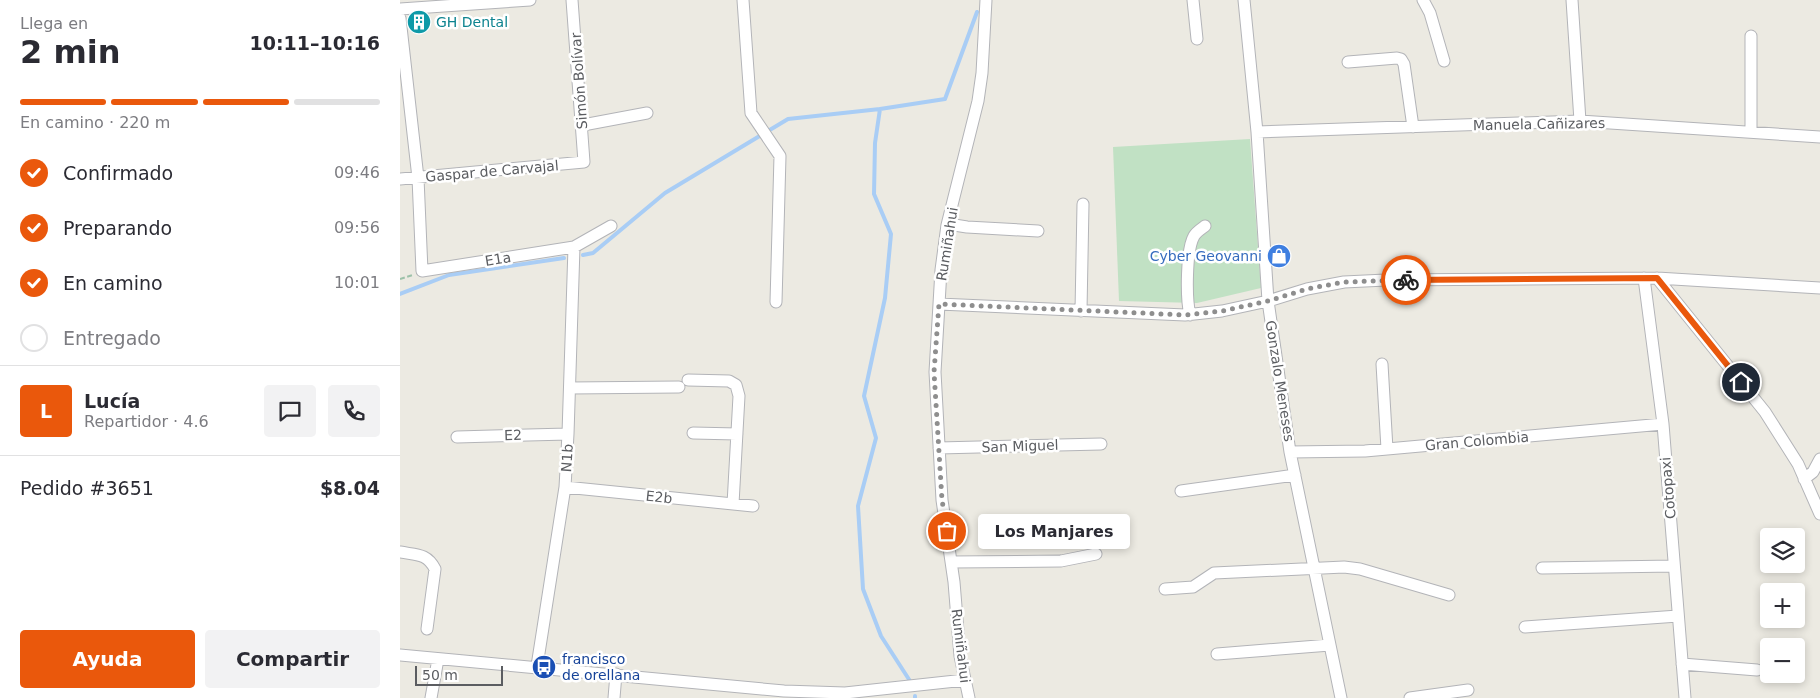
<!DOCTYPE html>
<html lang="es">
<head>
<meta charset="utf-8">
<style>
  body { margin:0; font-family:"DejaVu Sans",sans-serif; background:#f2f2f3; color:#2b2b33; height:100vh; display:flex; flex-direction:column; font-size:19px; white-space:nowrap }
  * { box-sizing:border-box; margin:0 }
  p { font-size:16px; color:#7c7c81 }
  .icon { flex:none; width:28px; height:28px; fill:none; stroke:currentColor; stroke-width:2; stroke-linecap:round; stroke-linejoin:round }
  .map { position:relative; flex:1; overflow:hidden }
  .sheet { display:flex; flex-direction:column; background:#fff; width:400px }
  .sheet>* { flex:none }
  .buttons { position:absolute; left:1360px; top:528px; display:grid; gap:10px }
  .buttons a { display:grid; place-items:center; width:45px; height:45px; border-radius:5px; background:#fff; box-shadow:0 2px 8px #0003; font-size:25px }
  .scale { position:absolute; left:15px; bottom:12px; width:88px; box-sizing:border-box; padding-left:5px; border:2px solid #5b5d61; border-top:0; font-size:14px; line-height:18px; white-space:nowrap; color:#5b5d61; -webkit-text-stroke:4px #fff; paint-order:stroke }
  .pin { position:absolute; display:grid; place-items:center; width:42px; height:42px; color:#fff; margin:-21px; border:2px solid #fff; border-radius:50%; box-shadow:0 1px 5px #0007 }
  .courier { position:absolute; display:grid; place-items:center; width:50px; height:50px; margin:-25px; border:4px solid #ea580c; border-radius:50%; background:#fff; color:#222; box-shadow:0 1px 6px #0007 }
  .bubble { position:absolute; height:35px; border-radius:5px; background:#fff; box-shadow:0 2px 8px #0003; font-size:16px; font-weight:700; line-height:35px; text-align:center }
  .overview em { font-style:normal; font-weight:700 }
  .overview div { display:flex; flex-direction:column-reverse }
  .overview { display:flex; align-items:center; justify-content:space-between; height:85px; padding:0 20px }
  h1 { font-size:32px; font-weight:700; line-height:38px }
  .bar { display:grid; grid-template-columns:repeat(4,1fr); gap:8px 5px; align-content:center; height:60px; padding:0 20px }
  .bar i { height:6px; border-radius:4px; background:#e1e1e2 }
  .bar .selected { background:#ea580c }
  .bar p { grid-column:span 4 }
  .line { display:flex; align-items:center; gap:12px; padding:0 20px; border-top:1px solid #e1e1e2 }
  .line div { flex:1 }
  .round { display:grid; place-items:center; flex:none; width:52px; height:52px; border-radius:5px; background:#f2f2f3 }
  ol { padding:0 20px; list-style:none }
  li { display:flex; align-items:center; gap:15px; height:55px }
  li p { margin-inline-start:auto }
  li .icon { padding:5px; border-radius:50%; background:#ea580c; color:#fff; stroke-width:4 }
  li:last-child { color:#7c7c81 }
  li i { width:28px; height:28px; border:2px solid #e1e1e2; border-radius:50% }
  .primary-button { display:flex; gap:10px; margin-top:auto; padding:10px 20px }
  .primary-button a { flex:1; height:58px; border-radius:5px; background:#ea580c; color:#fff; font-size:20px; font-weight:700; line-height:58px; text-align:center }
  .primary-button a+a { background:#f2f2f3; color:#2b2b33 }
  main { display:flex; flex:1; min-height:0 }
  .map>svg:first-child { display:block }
  .green { fill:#c1e1c4 }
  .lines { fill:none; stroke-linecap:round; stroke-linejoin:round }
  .stream { stroke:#a9cdf5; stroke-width:4 }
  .minor-casing { stroke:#b3b4b8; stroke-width:13 }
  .path { stroke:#9cc1a9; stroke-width:2; stroke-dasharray:5 2.5; stroke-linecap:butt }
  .minor { stroke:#fff; stroke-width:11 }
  .done { stroke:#8e8e8e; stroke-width:5; stroke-dasharray:0 9 }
  .route { stroke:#ea580c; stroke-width:6 }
  .labels { text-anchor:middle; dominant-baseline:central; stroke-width:5; stroke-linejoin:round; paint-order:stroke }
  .culture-label { font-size:14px; fill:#0d838f; stroke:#fff; text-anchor:start }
  .street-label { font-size:14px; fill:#5b5d61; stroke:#fff }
  .shop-label { font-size:14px; fill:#366cbe; stroke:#fff; text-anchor:end }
  .transit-label { font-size:14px; fill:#164399; stroke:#fff; text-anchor:start }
</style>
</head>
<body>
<main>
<section class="sheet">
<div class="overview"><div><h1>2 min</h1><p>Llega en</p></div><em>10:11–10:16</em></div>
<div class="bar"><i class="selected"></i><i class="selected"></i><i class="selected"></i><i></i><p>En camino · 220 m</p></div>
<ol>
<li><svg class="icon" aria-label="check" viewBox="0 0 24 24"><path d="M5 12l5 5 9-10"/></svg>Confirmado<p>09:46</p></li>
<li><svg class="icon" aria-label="check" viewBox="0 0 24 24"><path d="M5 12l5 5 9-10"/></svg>Preparando<p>09:56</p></li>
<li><svg class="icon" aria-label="check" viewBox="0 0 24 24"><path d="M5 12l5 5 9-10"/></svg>En camino<p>10:01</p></li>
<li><i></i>Entregado</li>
</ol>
<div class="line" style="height:90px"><b class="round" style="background:#ea580c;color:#fff">L</b><div><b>Lucía</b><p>Repartidor · 4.6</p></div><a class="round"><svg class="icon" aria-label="chat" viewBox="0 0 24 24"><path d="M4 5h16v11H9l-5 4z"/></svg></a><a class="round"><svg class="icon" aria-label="phone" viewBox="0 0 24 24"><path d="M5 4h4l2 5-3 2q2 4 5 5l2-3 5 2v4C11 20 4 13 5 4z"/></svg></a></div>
<div class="line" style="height:65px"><div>Pedido #3651</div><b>$8.04</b></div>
<div class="primary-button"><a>Ayuda</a><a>Compartir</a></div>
</section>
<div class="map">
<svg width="1420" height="698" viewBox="0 0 1420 698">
  <rect width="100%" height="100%" fill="#eceae2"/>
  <path class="green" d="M 850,139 L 861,288 L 797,303 L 719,301 L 713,147 Z"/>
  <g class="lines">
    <path class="stream" d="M 183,255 L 193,253 L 265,193 L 388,119 L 480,109
      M 0,294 L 49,275 L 164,258
      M 510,681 L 481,636 L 463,589 L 458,506 L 476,438 L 464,396 L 485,298 L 491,234 L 474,194 L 475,143 L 480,109 L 545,99 L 577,12
      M 515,696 L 515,698"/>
    <g class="minor-casing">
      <path id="minor" d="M 343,0 L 351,113 L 380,156 L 376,302
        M 793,0 L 797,39
        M 844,0 L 857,132 L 868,301 L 890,452 L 941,698
        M 1023,0 L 1030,13 L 1044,61
        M 1172,0 L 1180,121
        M 0,9 L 130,0
        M 0,18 L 18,178 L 22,271 L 174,247 L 211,226
        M 948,62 L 997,58 L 1001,59 L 1004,64 L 1013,127
        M 183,125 L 247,113
        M 857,132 L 1180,121 L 1420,137
        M 1351,132 L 1351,36
        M 0,179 L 184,162 L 172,0
        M 548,224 L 567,227 L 638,231
        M 1244,278 L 1263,424 L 1285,698
        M 1257,278 L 1365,412 L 1398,464 L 1420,514
        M 539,304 L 785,315 L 822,311 L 868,301 L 907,289 L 944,282 L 986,280 L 1257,278 L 1420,288
        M 681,311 L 683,204
        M 790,315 C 786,299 786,250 794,236 C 796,232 801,229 805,226
        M 982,364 L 987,449
        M 288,380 L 329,381 L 336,385 L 339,396 L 333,504
        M 170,388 L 279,387
        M 293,433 L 337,434
        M 57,437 L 168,434
        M 539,448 L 701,444
        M 890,452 L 965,451 L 1263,424
        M 1404,479 L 1413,472 L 1420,459
        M 165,487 L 353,506
        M 781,491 L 895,475
        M 0,552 C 16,555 27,553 35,569 L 27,629
        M 551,562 L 661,561 L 696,554
        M 1142,568 L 1274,566
        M 765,589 L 793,587 L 814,573 L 944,567 L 960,569 L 1049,595
        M 1125,627 L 1278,616
        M 817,654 L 930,645
        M 0,655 L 384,691 L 445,693 L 565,680
        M 1282,664 L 1357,670
        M 137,666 L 165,487 L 168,434 L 174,247
        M 31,698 L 38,659
        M 214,698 L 216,674
        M 569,698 L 560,656 L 554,582 L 542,500 L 535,372 L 541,270 L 547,225 L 578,101 L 582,73 L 586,0
        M 1010,698 L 1068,690"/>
    </g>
    <path class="path" d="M 0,279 L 13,275"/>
    <use href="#minor" class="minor"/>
  </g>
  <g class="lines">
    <path class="done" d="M 547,531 L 542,500 L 534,372 L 539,304 L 785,315 L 822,311 L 868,301 L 907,289 L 944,282 L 1006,280"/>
    <path class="route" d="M 1006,280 L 1257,278 L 1341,382"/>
  </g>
  <defs>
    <g id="building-disc" transform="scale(1.25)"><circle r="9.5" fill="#0f9aa8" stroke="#fff"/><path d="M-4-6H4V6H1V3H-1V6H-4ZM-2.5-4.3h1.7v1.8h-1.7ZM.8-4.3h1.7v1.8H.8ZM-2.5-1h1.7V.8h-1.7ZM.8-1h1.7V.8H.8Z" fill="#fff"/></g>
    <g id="shop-disc" transform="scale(1.25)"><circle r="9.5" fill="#3f7fe0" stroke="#fff"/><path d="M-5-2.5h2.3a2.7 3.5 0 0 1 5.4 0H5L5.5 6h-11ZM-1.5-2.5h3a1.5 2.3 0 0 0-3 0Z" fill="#fff"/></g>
    <g id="bus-disc" transform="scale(1.25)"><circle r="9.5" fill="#1a4fb4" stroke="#fff"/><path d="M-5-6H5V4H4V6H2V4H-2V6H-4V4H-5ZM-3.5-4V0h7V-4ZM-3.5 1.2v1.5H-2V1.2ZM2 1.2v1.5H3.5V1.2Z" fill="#fff"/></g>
  </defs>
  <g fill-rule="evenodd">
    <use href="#building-disc" x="19" y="22"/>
    <use href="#shop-disc" x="879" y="256"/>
    <use href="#bus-disc" x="144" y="667"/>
  </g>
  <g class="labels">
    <g class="culture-label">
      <text x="36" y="22">GH Dental</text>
    </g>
    <g class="street-label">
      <text transform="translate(179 81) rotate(-94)">Simón Bolívar</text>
      <text transform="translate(1139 124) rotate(-1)">Manuela Cañizares</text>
      <text transform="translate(92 171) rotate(-5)">Gaspar de Carvajal</text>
      <text transform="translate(547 244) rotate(-81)">Rumiñahui</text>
      <text transform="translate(98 259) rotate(-9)">E1a</text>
      <text transform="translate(880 381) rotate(81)">Gonzalo Meneses</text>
      <text transform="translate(113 435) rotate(-2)">E2</text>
      <text transform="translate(1077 441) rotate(-5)">Gran Colombia</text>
      <text transform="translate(620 446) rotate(-2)">San Miguel</text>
      <text transform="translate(167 458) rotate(-86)">N1b</text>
      <text transform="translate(1268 488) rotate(-95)">Cotopaxi</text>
      <text transform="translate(259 497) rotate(6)">E2b</text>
      <text transform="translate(561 646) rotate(83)">Rumiñahui</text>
    </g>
    <g class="shop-label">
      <text x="862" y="256">Cyber Geovanni</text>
    </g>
    <g class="transit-label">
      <text x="162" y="659">francisco<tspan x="162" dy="16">de orellana</tspan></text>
    </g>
  </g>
</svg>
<div class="buttons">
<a><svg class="icon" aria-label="layers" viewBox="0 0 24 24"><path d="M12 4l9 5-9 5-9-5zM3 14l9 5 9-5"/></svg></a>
<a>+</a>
<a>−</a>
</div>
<div class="scale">50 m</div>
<div class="pin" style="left:547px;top:531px;background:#ea580c"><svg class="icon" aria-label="bag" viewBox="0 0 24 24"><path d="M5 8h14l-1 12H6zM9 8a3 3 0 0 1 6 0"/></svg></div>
<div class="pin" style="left:1341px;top:382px;background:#1f2937"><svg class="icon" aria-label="home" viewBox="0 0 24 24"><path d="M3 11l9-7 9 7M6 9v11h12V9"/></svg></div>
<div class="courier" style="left:1006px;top:280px"><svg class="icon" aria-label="bike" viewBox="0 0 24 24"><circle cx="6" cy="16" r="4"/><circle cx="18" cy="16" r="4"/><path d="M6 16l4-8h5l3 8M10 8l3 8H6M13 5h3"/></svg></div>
<div class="bubble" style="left:578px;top:514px;width:152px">Los Manjares</div>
</div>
</main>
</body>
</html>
